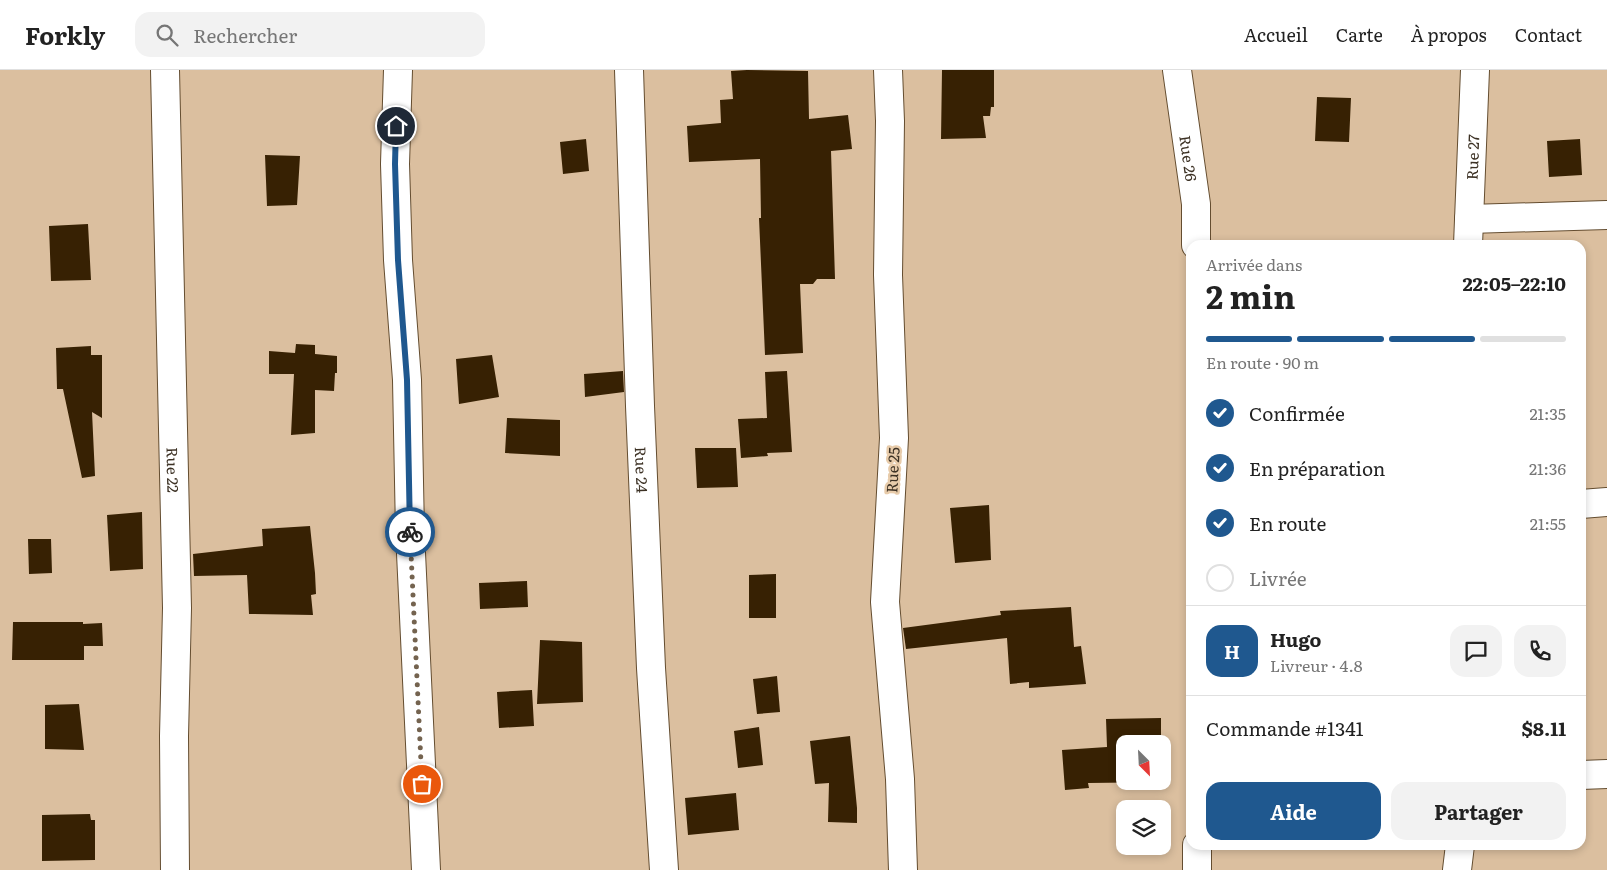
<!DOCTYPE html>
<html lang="fr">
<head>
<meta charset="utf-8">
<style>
  body { margin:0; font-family:Literata,serif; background:#f2f2f2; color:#222; height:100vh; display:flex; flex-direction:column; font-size:19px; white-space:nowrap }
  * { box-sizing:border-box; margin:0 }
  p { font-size:16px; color:#767676 }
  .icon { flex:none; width:28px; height:28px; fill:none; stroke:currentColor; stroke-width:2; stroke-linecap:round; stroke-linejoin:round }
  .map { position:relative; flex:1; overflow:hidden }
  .drawer { position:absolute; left:1186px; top:170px; width:400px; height:610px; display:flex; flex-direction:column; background:#fff; border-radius:15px; box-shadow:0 2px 8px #0003 }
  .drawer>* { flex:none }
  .needle { width:32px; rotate:156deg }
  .tools { position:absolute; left:1116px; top:665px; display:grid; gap:10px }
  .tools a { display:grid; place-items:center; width:55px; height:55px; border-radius:10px; background:#fff; box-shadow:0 2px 8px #0003; font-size:25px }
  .pin { position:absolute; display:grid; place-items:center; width:42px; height:42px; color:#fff; margin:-21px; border:2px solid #fff; border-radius:50%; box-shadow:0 1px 5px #0007 }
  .courier { position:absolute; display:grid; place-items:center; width:50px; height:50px; margin:-25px; border:4px solid #1f588f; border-radius:50%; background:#fff; color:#222; box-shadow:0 1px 6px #0007 }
  .head em { font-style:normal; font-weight:700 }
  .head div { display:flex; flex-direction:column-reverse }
  .head { display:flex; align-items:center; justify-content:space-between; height:85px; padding:0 20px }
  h1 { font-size:32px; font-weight:700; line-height:38px }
  .bar { display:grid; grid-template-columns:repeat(4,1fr); gap:8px 5px; align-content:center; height:60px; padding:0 20px }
  .bar i { height:6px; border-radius:4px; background:#e0e0e0 }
  .bar .active { background:#1f588f }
  .bar p { grid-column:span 4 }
  .line { display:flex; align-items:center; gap:12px; padding:0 20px; border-top:1px solid #e0e0e0 }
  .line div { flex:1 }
  .round { display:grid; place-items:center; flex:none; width:52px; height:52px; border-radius:15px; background:#f2f2f2 }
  ol { padding:0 20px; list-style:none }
  li { display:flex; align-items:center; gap:15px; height:55px }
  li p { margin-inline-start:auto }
  li .icon { padding:5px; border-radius:50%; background:#1f588f; color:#fff; stroke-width:4 }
  li:last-child { color:#767676 }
  li i { width:28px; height:28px; border:2px solid #e0e0e0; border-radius:50% }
  .cta { display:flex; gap:10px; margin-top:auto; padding:10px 20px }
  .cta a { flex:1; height:58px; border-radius:15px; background:#1f588f; color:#fff; font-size:20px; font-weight:700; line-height:58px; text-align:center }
  .cta a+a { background:#f2f2f2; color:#222 }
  header { display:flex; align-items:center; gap:30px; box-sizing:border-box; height:70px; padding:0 25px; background:#fff; border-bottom:1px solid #e0e0e0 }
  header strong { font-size:24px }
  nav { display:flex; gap:28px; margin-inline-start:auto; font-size:18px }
  .search { width:350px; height:45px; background:#f2f2f2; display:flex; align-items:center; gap:12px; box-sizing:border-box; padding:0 18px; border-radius:15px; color:#767676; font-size:19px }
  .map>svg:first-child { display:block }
  .building { fill:#372103 }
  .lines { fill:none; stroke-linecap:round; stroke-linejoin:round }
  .minor-casing { stroke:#644d30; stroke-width:30 }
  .minor { stroke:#fff; stroke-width:28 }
  .done { stroke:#74634f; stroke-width:5; stroke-dasharray:0 9 }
  .route { stroke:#1f588f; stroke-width:6 }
  .labels { text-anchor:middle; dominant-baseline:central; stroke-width:5; stroke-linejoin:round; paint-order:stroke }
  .street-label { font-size:15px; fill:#3c3124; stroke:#e8ccab }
</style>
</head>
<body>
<header>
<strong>Forkly</strong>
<div class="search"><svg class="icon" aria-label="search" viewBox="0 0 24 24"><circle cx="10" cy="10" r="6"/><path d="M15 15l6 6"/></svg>Rechercher</div>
<nav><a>Accueil</a><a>Carte</a><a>À propos</a><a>Contact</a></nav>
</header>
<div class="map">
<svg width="1607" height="800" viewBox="0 0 1607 800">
  <rect width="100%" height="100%" fill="#dbbf9f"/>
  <path class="building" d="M 747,0 L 808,1 L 809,49 L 848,45 L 852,79 L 831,81 L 835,209 L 817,209 L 813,214 L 800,214 L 803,283 L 765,285 L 759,148 L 761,148 L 760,89 L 689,92 L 687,56 L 721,53 L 720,30 L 733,29 L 731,1 Z
    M 942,0 L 994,0 L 994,37 L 991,37 L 990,46 L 983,46 L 986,68 L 941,69 Z
    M 1317,27 L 1351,28 L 1349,72 L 1315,71 Z
    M 586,69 L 589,101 L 563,104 L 560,72 Z
    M 1580,69 L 1582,105 L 1549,107 L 1547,71 Z
    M 265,85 L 300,86 L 297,135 L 267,136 Z
    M 88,154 L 91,210 L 51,211 L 49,156 Z
    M 296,274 L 315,275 L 315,284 L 337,286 L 337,303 L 335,303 L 334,321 L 315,320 L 315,363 L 291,365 L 294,304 L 269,304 L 269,281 L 295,283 Z
    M 91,276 L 91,285 L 102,285 L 102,348 L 92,342 L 95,406 L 82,408 L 63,319 L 57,319 L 56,278 Z
    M 492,285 L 499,327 L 459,334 L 456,289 Z
    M 623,301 L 624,322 L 585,327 L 584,304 Z
    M 787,301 L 792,382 L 767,383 L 768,386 L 741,388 L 738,349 L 767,348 L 765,302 Z
    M 507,348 L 560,350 L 560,386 L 505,383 Z
    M 695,378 L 736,378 L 738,417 L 697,418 Z
    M 989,435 L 991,490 L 955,493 L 950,438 Z
    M 142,442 L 143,499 L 110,501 L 107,445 Z
    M 310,456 L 315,503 L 316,524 L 311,525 L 313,545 L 249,544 L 247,505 L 194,506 L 193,484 L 263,476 L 262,459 Z
    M 28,469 L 51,469 L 52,503 L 29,504 Z
    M 776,504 L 776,548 L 749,548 L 749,505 Z
    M 527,511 L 528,537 L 480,539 L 479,513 Z
    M 1071,537 L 1074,577 L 1081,576 L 1086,614 L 1029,618 L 1029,612 L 1010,614 L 1007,568 L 906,579 L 903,558 L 1001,545 L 1000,541 Z
    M 13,552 L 83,552 L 83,554 L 102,553 L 103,576 L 84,576 L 84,590 L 12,590 Z
    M 540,570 L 582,572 L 583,632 L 537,634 Z
    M 777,606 L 780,642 L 757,644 L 753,609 Z
    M 532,620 L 534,656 L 499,658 L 497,622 Z
    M 79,634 L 84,680 L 45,679 L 45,635 Z
    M 1161,648 L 1161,674 L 1125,674 L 1125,711 L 1162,711 L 1162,674 L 1169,674 L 1170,712 L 1088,713 L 1089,718 L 1065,720 L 1062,680 L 1107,677 L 1106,649 Z
    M 759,657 L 763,695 L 738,698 L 734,661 Z
    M 850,666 L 857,738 L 857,753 L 828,752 L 829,713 L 815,714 L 810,671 Z
    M 736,723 L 739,760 L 688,765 L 685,728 Z
    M 90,744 L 91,750 L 95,750 L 95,790 L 42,791 L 42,745 Z"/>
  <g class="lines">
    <g class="minor-casing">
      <g id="minor">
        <path id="s1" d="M 165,0 L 177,538 L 174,666 L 175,800"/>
        <path d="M 398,0 L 395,94 L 398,190 L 407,310 L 410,462 L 426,800"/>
        <path id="s2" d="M 629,0 L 640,336 L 651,598 L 664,800"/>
        <path d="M 888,0 L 890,51 L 888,205 L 894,368 L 885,532 L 900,709 L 903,800"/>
        <path id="s3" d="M 1177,0 L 1196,134 L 1196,175"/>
        <path d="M 1469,149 L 1607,145"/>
        <path id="s4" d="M 1468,175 L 1475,0"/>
        <path d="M 1581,434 L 1607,432"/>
        <path d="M 1581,705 L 1607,704"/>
        <path d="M 1197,800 L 1197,775"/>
        <path d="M 1457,800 L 1460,775"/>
      </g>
    </g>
    <use href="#minor" class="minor"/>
  </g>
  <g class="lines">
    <path class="done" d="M 410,462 L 422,714"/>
    <path class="route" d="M 396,56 L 395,94 L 398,190 L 407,310 L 410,462"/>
  </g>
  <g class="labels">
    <g class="street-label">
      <text stroke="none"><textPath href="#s3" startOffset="89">Rue 26</textPath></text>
      <text stroke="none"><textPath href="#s4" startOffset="88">Rue 27</textPath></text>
      <text stroke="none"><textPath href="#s1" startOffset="400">Rue 22</textPath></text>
      <text stroke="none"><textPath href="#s2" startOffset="400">Rue 24</textPath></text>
      <text transform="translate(892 400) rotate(-87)">Rue 25</text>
    </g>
  </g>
</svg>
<div class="tools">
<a><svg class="needle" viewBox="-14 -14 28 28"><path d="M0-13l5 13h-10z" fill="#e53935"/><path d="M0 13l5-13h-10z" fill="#767676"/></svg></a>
<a><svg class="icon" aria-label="layers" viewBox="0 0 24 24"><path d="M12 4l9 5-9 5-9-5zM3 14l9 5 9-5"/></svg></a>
</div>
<div class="pin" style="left:422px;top:714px;background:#ea580c"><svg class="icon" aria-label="bag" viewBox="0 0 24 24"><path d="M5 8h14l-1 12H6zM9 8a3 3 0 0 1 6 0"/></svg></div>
<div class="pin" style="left:396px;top:56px;background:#1f2937"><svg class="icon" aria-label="home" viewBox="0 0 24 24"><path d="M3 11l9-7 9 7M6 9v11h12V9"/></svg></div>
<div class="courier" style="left:410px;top:462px"><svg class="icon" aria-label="bike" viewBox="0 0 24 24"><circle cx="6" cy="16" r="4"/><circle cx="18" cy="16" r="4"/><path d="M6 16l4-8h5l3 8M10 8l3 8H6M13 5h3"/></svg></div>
<section class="drawer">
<div class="head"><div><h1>2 min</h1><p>Arrivée dans</p></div><em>22:05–22:10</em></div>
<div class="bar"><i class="active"></i><i class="active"></i><i class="active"></i><i></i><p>En route · 90 m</p></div>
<ol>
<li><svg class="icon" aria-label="check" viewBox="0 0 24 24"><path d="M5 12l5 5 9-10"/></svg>Confirmée<p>21:35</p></li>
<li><svg class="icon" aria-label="check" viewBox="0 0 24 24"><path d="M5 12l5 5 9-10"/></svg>En préparation<p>21:36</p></li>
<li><svg class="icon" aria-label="check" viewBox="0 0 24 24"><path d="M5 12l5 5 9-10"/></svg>En route<p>21:55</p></li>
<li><i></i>Livrée</li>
</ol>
<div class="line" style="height:90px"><b class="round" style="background:#1f588f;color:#fff">H</b><div><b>Hugo</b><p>Livreur · 4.8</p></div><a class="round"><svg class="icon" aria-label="chat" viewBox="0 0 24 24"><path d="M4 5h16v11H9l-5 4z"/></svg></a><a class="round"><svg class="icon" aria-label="phone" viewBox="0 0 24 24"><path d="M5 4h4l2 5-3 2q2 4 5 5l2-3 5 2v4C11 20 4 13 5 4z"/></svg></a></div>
<div class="line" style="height:65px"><div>Commande #1341</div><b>$8.11</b></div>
<div class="cta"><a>Aide</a><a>Partager</a></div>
</section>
</div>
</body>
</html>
